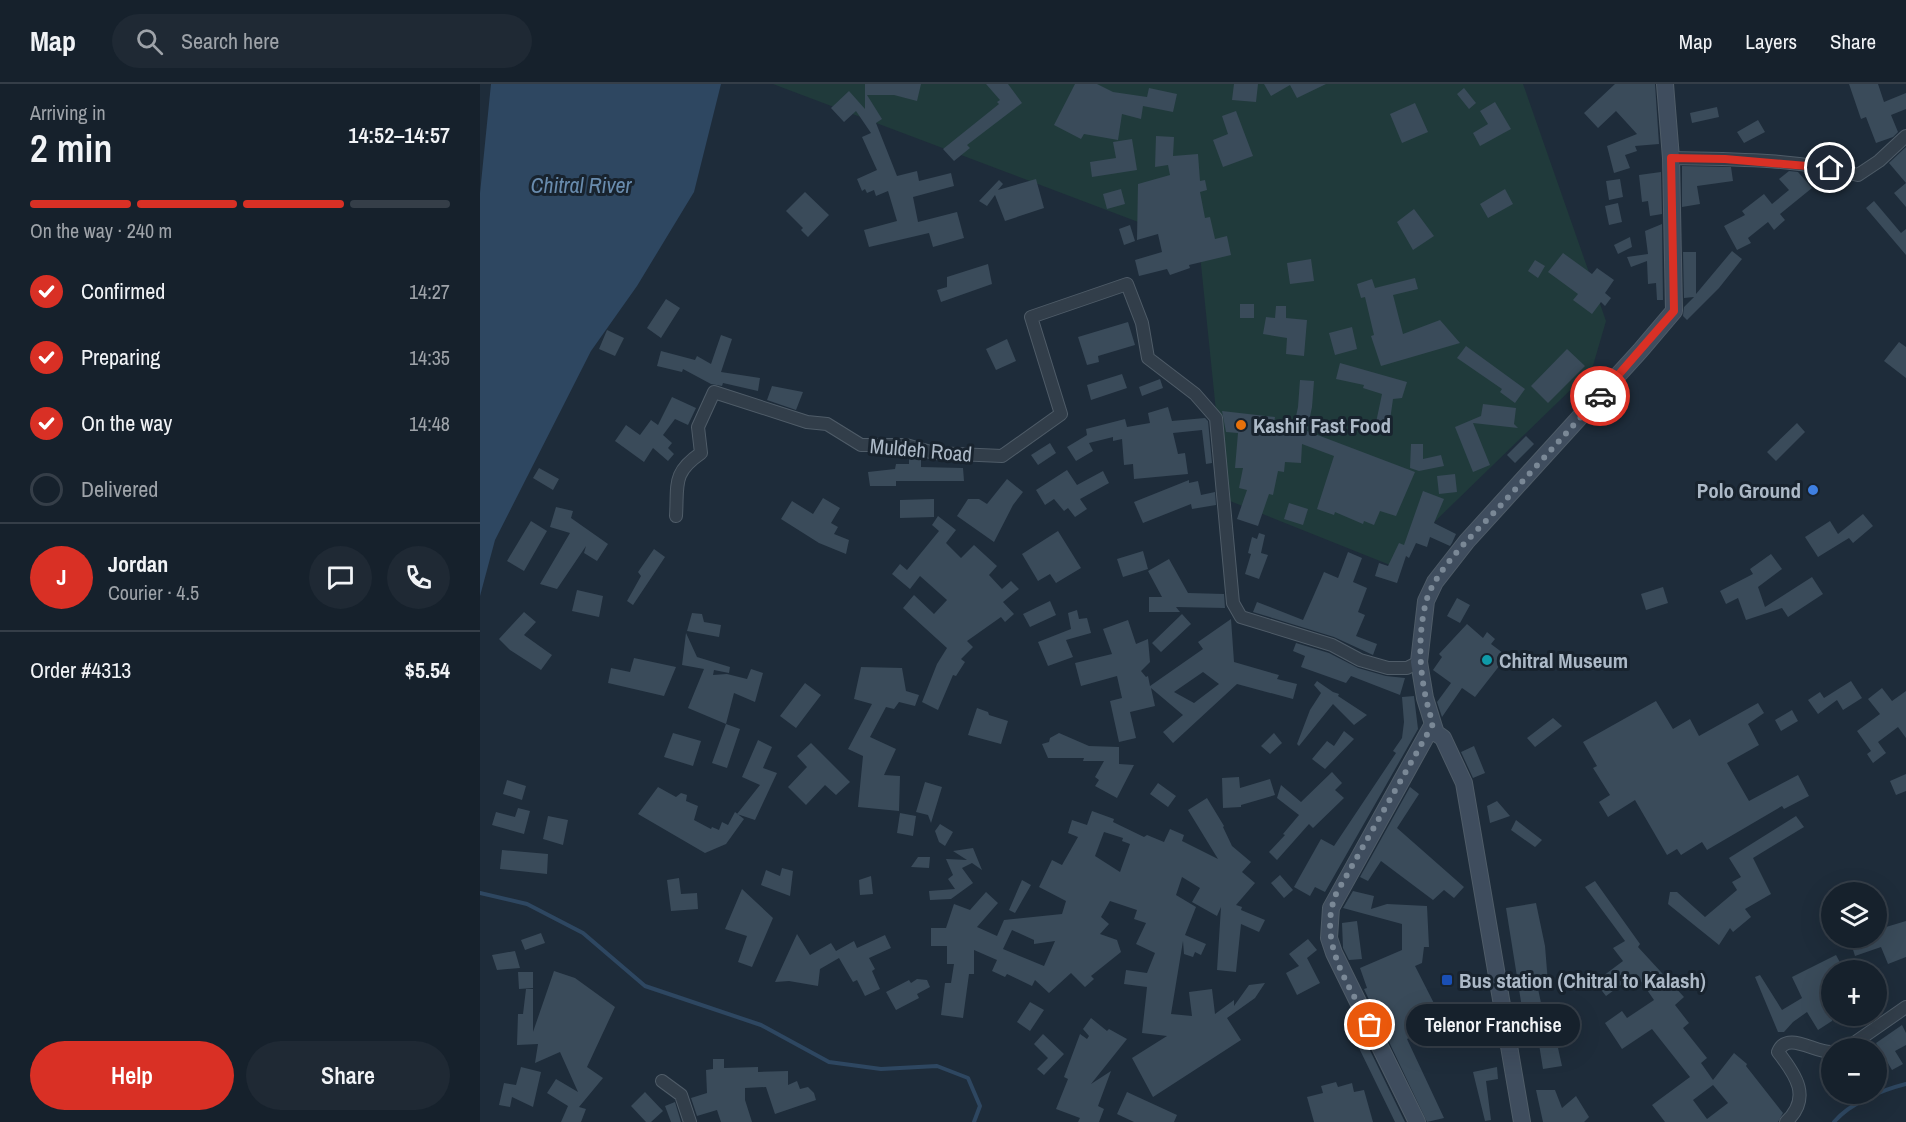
<!DOCTYPE html>
<html lang="en">
<head>
<meta charset="utf-8">
<style>
  body { margin:0; font-family:"Archivo Narrow",sans-serif; background:#1f2934; color:#f1f3f6; height:100vh; display:flex; flex-direction:column; font-size:22px; white-space:nowrap }
  * { box-sizing:border-box; margin:0 }
  p { font-size:20px; color:#9ea3a9 }
  .icon { flex:none; width:33px; height:33px; fill:none; stroke:currentColor; stroke-width:2; stroke-linecap:round; stroke-linejoin:round }
  .map { position:relative; flex:1; overflow:hidden }
  .details { display:flex; flex-direction:column; background:#16212c; width:480px }
  .details>* { flex:none }
  .tools { position:absolute; left:1341px; top:798px; display:grid; gap:12px }
  .tools a { display:grid; place-items:center; width:66px; height:66px; border-radius:50%; background:#16212c; box-shadow:0 6px 24px #0002,0 0 0 2px #353e48; font-size:30px }
  .pin { position:absolute; display:grid; place-items:center; width:51px; height:51px; color:#fff; margin:-26px; border:3px solid #fff; border-radius:50%; box-shadow:0 2px 6px #0007 }
  .courier { position:absolute; display:grid; place-items:center; width:60px; height:60px; margin:-30px; border:4px solid #d93025; border-radius:50%; background:#fff; color:#222; box-shadow:0 2px 8px #0007 }
  .bubble { position:absolute; height:42px; border-radius:21px; background:#16212c; box-shadow:0 6px 24px #0002,0 0 0 2px #353e48; font-size:20px; font-weight:600; line-height:42px; text-align:center }
  .head em { font-style:normal; font-weight:600 }
  .head div { display:flex; flex-direction:column-reverse }
  .head { display:flex; align-items:center; justify-content:space-between; height:102px; padding:0 30px }
  h1 { font-size:39px; font-weight:600; line-height:45px }
  .bar { display:grid; grid-template-columns:repeat(4,1fr); gap:9px 6px; align-content:center; height:72px; padding:0 30px }
  .bar i { height:8px; border-radius:4px; background:#353e48 }
  .bar .active { background:#d93025 }
  .bar p { grid-column:span 4 }
  .line { display:flex; align-items:center; gap:15px; padding:0 30px; border-top:2px solid #353e48 }
  .line div { flex:1 }
  .round { display:grid; place-items:center; flex:none; width:63px; height:63px; border-radius:32px; background:#1f2934 }
  ol { padding:0 30px; list-style:none }
  li { display:flex; align-items:center; gap:18px; height:66px }
  li p { margin-inline-start:auto }
  li .icon { padding:6px; border-radius:50%; background:#d93025; color:#fff; stroke-width:4 }
  li:last-child { color:#9ea3a9 }
  li i { width:33px; height:33px; border:3px solid #353e48; border-radius:50% }
  .cta { display:flex; gap:12px; margin-top:auto; padding:12px 30px }
  .cta a { flex:1; height:69px; border-radius:36px; background:#d93025; color:#fff; font-size:24px; font-weight:600; line-height:69px; text-align:center }
  .cta a+a { background:#1f2934; color:#f1f3f6 }
  header { display:flex; align-items:center; gap:36px; box-sizing:border-box; height:84px; padding:0 30px; background:#16212c; border-bottom:2px solid #353e48 }
  header strong { font-size:28px }
  nav { display:flex; gap:33px; margin-inline-start:auto; font-size:21px }
  .search { width:420px; height:54px; background:#1f2934; display:flex; align-items:center; gap:15px; box-sizing:border-box; padding:0 21px; border-radius:33px; color:#9ea3a9; font-size:22px }
  main { display:flex; flex:1; min-height:0 }
  .map>svg:first-child { display:block }
  .green { fill:#203a3b }
  .water { fill:#2e4761 }
  .lines { fill:none; stroke-linecap:round; stroke-linejoin:round }
  .stream { stroke:#2e4761; stroke-width:4 }
  .building { fill:#3a4b5a; fill-rule:evenodd }
  .street-casing { stroke:#4f5c68; stroke-width:14 }
  .secondary-casing { stroke:#4f5c68; stroke-width:18 }
  .street { stroke:#323e4a; stroke-width:12 }
  .secondary { stroke:#3f4d5e; stroke-width:16 }
  .done { stroke:#7a8896; stroke-width:6; stroke-dasharray:0 10.8 }
  .route { stroke:#d93025; stroke-width:8 }
  .food-dot { fill:#e8710a; stroke:#18232e; stroke-width:2 }
  .shop-dot { fill:#3f7fe0; stroke:#18232e; stroke-width:2 }
  .culture-dot { fill:#0f9aa8; stroke:#18232e; stroke-width:2 }
  .transit-dot { fill:#1a4fb4; stroke:#18232e; stroke-width:2 }
  .labels { text-anchor:middle; dominant-baseline:central; stroke-width:6; stroke-linejoin:round; paint-order:stroke }
  .poi-label { font-size:21px; font-weight:bold; fill:#acb9c7; stroke:#18232e; text-anchor:start }
  .street-label { font-size:21px; fill:#acb9c7; stroke:#18232e }
  .water-label { font-size:22px; font-style:italic; fill:#698cae; stroke:#18232e }
</style>
</head>
<body>
<header>
<strong>Map</strong>
<div class="search"><svg class="icon" aria-label="search" viewBox="0 0 24 24"><circle cx="10" cy="10" r="6"/><path d="M15 15l6 6"/></svg>Search here</div>
<nav><a>Map</a><a>Layers</a><a>Share</a></nav>
</header>
<main>
<section class="details">
<div class="head"><div><h1>2 min</h1><p>Arriving in</p></div><em>14:52–14:57</em></div>
<div class="bar"><i class="active"></i><i class="active"></i><i class="active"></i><i></i><p>On the way · 240 m</p></div>
<ol>
<li><svg class="icon" aria-label="check" viewBox="0 0 24 24"><path d="M5 12l5 5 9-10"/></svg>Confirmed<p>14:27</p></li>
<li><svg class="icon" aria-label="check" viewBox="0 0 24 24"><path d="M5 12l5 5 9-10"/></svg>Preparing<p>14:35</p></li>
<li><svg class="icon" aria-label="check" viewBox="0 0 24 24"><path d="M5 12l5 5 9-10"/></svg>On the way<p>14:48</p></li>
<li><i></i>Delivered</li>
</ol>
<div class="line" style="height:108px"><b class="round" style="background:#d93025;color:#fff">J</b><div><b>Jordan</b><p>Courier · 4.5</p></div><a class="round"><svg class="icon" aria-label="chat" viewBox="0 0 24 24"><path d="M4 5h16v11H9l-5 4z"/></svg></a><a class="round"><svg class="icon" aria-label="phone" viewBox="0 0 24 24"><path d="M5 4h4l2 5-3 2q2 4 5 5l2-3 5 2v4C11 20 4 13 5 4z"/></svg></a></div>
<div class="line" style="height:78px"><div>Order #4313</div><b>$5.54</b></div>
<div class="cta"><a>Help</a><a>Share</a></div>
</section>
<div class="map">
<svg width="1426" height="1038" viewBox="0 0 1426 1038">
  <rect width="100%" height="100%" fill="#1e2c3a"/>
  <path class="green" d="M 293,0 L 1043,0 L 1126,237 L 1112,285 L 910,481 L 745,415 L 719,161 Z"/>
  <path class="water" d="M 11,0 L 241,0 L 214,108 L 157,202 L 111,267 L 15,456 L 0,512 L 0,109 Z"/>
  <g class="lines">
    <path class="stream" d="M 0,809 L 47,820 L 103,849 L 165,902 L 281,941 L 349,978 L 401,985 L 457,982 L 488,994 L 500,1022 L 494,1038
      M 1354,1038 C 1370,1019 1402,1006 1426,1000"/>
  </g>
  <path class="building" d="M 385,0 L 441,0 L 437,17 L 414,11 L 387,11 L 402,35 L 396,39 L 417,92 L 437,87 L 439,97 L 471,89 L 474,102 L 433,113 L 438,138 L 477,128 L 484,154 L 453,163 L 449,149 L 389,163 L 384,146 L 417,137 L 408,107 L 396,112 L 394,106 L 387,109 L 385,105 L 382,107 L 377,95 L 397,86 L 382,53 L 391,49 L 376,27 L 364,38 L 351,24 L 369,7 L 385,25 Z
    M 506,0 L 528,0 L 542,19 L 487,61 L 490,64 L 474,77 L 463,65 L 519,20 L 517,18 L 520,16 Z
    M 595,0 L 617,0 L 633,8 L 667,13 L 669,4 L 697,10 L 693,28 L 663,22 L 661,35 L 642,30 L 638,56 L 604,50 L 601,55 L 574,41 Z
    M 754,0 L 778,0 L 776,18 L 752,16 Z
    M 784,0 L 846,0 L 817,14 L 810,1 L 791,12 Z
    M 1135,0 L 1175,0 L 1179,60 L 1155,62 L 1157,67 L 1145,71 L 1150,84 L 1134,89 L 1127,62 L 1157,50 L 1136,27 L 1118,44 L 1104,29 Z
    M 1369,0 L 1398,0 L 1404,18 L 1426,9 L 1426,25 L 1411,31 L 1418,48 L 1413,53 L 1396,59 L 1386,33 L 1381,35 Z
    M 984,4 L 996,19 L 989,25 L 977,10 Z
    M 1015,18 L 1031,45 L 1000,62 L 993,49 L 1008,40 L 1000,27 Z
    M 935,19 L 948,48 L 922,59 L 910,30 Z
    M 1237,23 L 1239,33 L 1212,39 L 1210,29 Z
    M 756,27 L 773,72 L 743,83 L 733,56 L 748,50 L 742,32 Z
    M 1278,36 L 1285,48 L 1264,59 L 1257,48 Z
    M 676,52 L 694,53 L 693,72 L 718,70 L 720,97 L 725,96 L 727,106 L 720,108 L 725,134 L 730,133 L 735,155 L 747,152 L 751,171 L 709,181 L 710,184 L 690,191 L 687,185 L 659,192 L 655,176 L 682,168 L 678,150 L 657,156 L 658,100 L 690,91 L 688,81 L 675,83 Z
    M 652,55 L 657,86 L 612,93 L 610,78 L 636,74 L 633,58 Z
    M 1426,63 L 1426,123 L 1414,109 L 1426,99 L 1409,79 Z
    M 1202,82 L 1251,83 L 1253,97 L 1217,102 L 1220,120 L 1202,123 Z
    M 1309,87 L 1318,88 L 1332,104 L 1300,130 L 1305,136 L 1294,146 L 1288,138 L 1268,154 L 1271,159 L 1257,166 L 1244,142 L 1265,131 L 1262,127 L 1284,110 L 1292,120 L 1309,106 L 1299,95 Z
    M 1181,88 L 1182,130 L 1170,132 L 1168,117 L 1162,118 L 1159,91 Z
    M 556,95 L 564,124 L 525,137 L 515,111 L 507,122 L 499,117 L 519,96 L 523,100 L 518,106 Z
    M 1140,95 L 1143,113 L 1129,116 L 1126,97 Z
    M 641,105 L 645,120 L 627,125 L 623,110 Z
    M 1025,105 L 1033,120 L 1008,134 L 1000,120 Z
    M 325,108 L 349,131 L 328,153 L 321,146 L 323,144 L 306,127 Z
    M 1394,117 L 1421,149 L 1426,145 L 1426,171 L 1386,124 Z
    M 1138,119 L 1142,138 L 1129,141 L 1125,122 Z
    M 934,125 L 954,152 L 933,166 L 917,138 Z
    M 1182,140 L 1183,216 L 1177,216 L 1176,199 L 1168,200 L 1167,177 L 1151,183 L 1147,173 L 1168,170 L 1165,147 Z
    M 650,141 L 655,157 L 644,161 L 639,145 Z
    M 1150,153 L 1152,163 L 1138,170 L 1134,161 Z
    M 1252,167 L 1262,175 L 1239,204 L 1207,236 L 1203,232 L 1204,223 L 1214,213 L 1204,214 L 1203,168 L 1216,168 L 1216,210 Z
    M 1083,169 L 1112,190 L 1117,184 L 1134,196 L 1125,209 L 1131,214 L 1125,222 L 1121,218 L 1112,230 L 1093,216 L 1098,210 L 1068,188 Z
    M 831,175 L 834,197 L 810,200 L 807,179 Z
    M 1055,176 L 1065,182 L 1058,194 L 1048,187 Z
    M 508,180 L 512,200 L 461,218 L 457,206 L 467,203 L 467,193 Z
    M 935,194 L 938,205 L 913,211 L 923,250 L 960,236 L 980,259 L 901,282 L 891,252 L 894,251 L 885,213 L 881,214 L 877,200 L 892,195 L 895,204 Z
    M 186,215 L 200,224 L 181,254 L 167,244 Z
    M 760,220 L 774,220 L 774,234 L 760,234 Z
    M 796,222 L 806,222 L 806,234 L 827,236 L 824,272 L 806,270 L 807,254 L 783,250 L 786,233 L 795,234 Z
    M 648,238 L 655,261 L 618,272 L 619,278 L 607,281 L 598,253 Z
    M 872,243 L 877,265 L 855,271 L 849,249 Z
    M 127,246 L 144,254 L 135,272 L 119,265 Z
    M 241,251 L 252,255 L 241,288 L 280,294 L 278,307 L 243,299 L 242,302 L 231,300 L 203,285 L 202,288 L 177,282 L 181,267 L 215,276 L 217,272 L 231,280 Z
    M 527,255 L 536,277 L 516,286 L 506,265 Z
    M 1419,258 L 1426,263 L 1426,294 L 1404,277 Z
    M 986,262 L 1045,305 L 1035,319 L 1020,308 L 1022,305 L 977,274 Z
    M 1087,265 L 1105,282 L 1068,319 L 1051,302 Z
    M 860,279 L 927,298 L 922,314 L 913,315 L 908,350 L 894,348 L 902,310 L 883,304 L 884,301 L 856,295 Z
    M 642,290 L 647,304 L 611,316 L 607,301 Z
    M 680,295 L 683,304 L 662,312 L 659,303 Z
    M 820,296 L 834,297 L 832,323 L 827,347 L 935,388 L 916,432 L 900,427 L 894,441 L 884,437 L 883,440 L 855,428 L 854,431 L 837,425 L 854,372 L 822,360 L 821,379 L 805,378 L 804,388 L 798,387 L 793,411 L 789,410 L 778,442 L 757,435 L 767,406 L 759,404 L 763,384 L 755,384 L 758,349 L 746,348 L 742,327 L 795,333 L 794,339 L 814,342 L 818,323 Z
    M 292,302 L 323,308 L 316,326 L 287,316 Z
    M 192,313 L 216,324 L 208,341 L 195,335 L 183,351 L 192,359 L 188,364 L 194,370 L 188,377 L 173,364 L 164,378 L 135,357 L 146,341 L 160,351 L 171,336 L 178,341 Z
    M 1003,320 L 1036,324 L 1034,340 L 1038,344 L 993,339 L 1010,381 L 993,388 L 975,343 L 1001,332 Z
    M 688,323 L 692,337 L 725,334 L 728,337 L 732,379 L 726,380 L 722,346 L 693,349 L 698,370 L 705,369 L 708,390 L 654,395 L 653,380 L 644,381 L 642,355 L 633,357 L 633,353 L 609,359 L 613,367 L 596,377 L 587,363 L 607,351 L 606,345 L 645,335 L 647,343 L 670,339 L 668,329 Z
    M 1317,339 L 1325,348 L 1296,377 L 1287,368 Z
    M 1046,352 L 1054,360 L 1035,379 L 1027,371 Z
    M 570,359 L 576,369 L 558,381 L 551,371 Z
    M 931,360 L 943,360 L 943,375 L 961,371 L 964,382 L 939,387 L 930,384 Z
    M 429,370 L 441,374 L 441,383 L 483,384 L 484,397 L 416,397 L 416,402 L 390,402 L 388,388 L 415,385 L 416,380 L 429,380 Z
    M 59,384 L 79,395 L 73,406 L 53,394 Z
    M 587,386 L 597,401 L 623,387 L 629,399 L 600,415 L 607,425 L 595,433 L 588,424 L 584,427 L 574,415 L 565,421 L 556,406 Z
    M 975,390 L 977,408 L 959,410 L 957,392 Z
    M 527,395 L 543,408 L 533,421 L 514,458 L 477,432 L 488,415 L 499,415 L 507,420 Z
    M 709,396 L 709,399 L 718,397 L 721,411 L 735,408 L 736,421 L 712,425 L 711,420 L 663,439 L 654,418 Z
    M 943,407 L 964,415 L 954,439 L 976,450 L 972,459 L 970,462 L 950,453 L 947,463 L 936,459 L 929,474 L 926,472 L 917,499 L 895,492 L 899,479 L 908,482 L 919,459 L 924,461 Z
    M 343,414 L 360,424 L 351,439 L 358,443 L 354,450 L 369,456 L 366,470 L 339,459 L 301,435 L 312,417 L 333,430 Z
    M 454,415 L 454,433 L 420,434 L 420,416 Z
    M 809,419 L 828,425 L 823,441 L 804,435 Z
    M 76,423 L 93,427 L 91,434 L 128,460 L 117,477 L 104,469 L 106,462 L 77,505 L 60,500 L 90,449 L 70,443 Z
    M 1383,430 L 1393,442 L 1373,459 L 1369,454 L 1338,473 L 1325,453 L 1350,437 L 1358,450 Z
    M 458,432 L 476,446 L 466,459 L 481,474 L 494,461 L 517,482 L 509,491 L 522,505 L 531,497 L 539,505 L 523,518 L 534,530 L 525,538 L 521,533 L 487,557 L 493,563 L 481,575 L 485,578 L 476,592 L 473,591 L 458,626 L 442,618 L 457,580 L 467,564 L 423,524 L 434,511 L 454,530 L 467,516 L 440,492 L 430,505 L 412,490 L 420,480 L 427,486 L 459,447 L 452,441 Z
    M 51,437 L 67,447 L 44,487 L 27,477 Z
    M 578,447 L 601,484 L 576,499 L 570,490 L 558,497 L 542,470 Z
    M 779,449 L 785,451 L 781,469 L 788,471 L 779,495 L 765,490 L 771,470 L 768,469 L 772,453 L 777,455 Z
    M 174,465 L 185,473 L 153,521 L 147,517 L 161,492 L 158,488 Z
    M 663,467 L 668,485 L 643,493 L 637,475 Z
    M 868,468 L 882,474 L 873,498 L 887,504 L 878,528 L 885,531 L 876,552 L 897,560 L 893,571 L 854,553 L 773,528 L 777,518 L 823,536 L 844,488 L 858,494 Z
    M 1291,470 L 1302,485 L 1278,503 L 1285,523 L 1332,493 L 1343,510 L 1308,533 L 1302,524 L 1266,536 L 1258,514 L 1246,520 L 1240,507 L 1273,490 L 1270,485 Z
    M 689,475 L 708,509 L 744,510 L 745,524 L 696,523 L 700,528 L 669,528 L 669,513 L 682,513 L 668,487 Z
    M 1183,503 L 1188,519 L 1166,526 L 1161,510 Z
    M 97,506 L 123,512 L 119,533 L 92,527 Z
    M 977,514 L 990,521 L 980,539 L 967,532 Z
    M 570,517 L 576,531 L 550,543 L 543,530 Z
    M 597,526 L 599,535 L 607,534 L 611,549 L 586,556 L 593,573 L 568,582 L 558,558 L 591,545 L 588,529 Z
    M 44,528 L 56,538 L 44,551 L 72,571 L 61,586 L 30,566 L 19,555 Z
    M 212,529 L 222,530 L 224,538 L 241,541 L 239,553 L 207,547 Z
    M 702,530 L 711,540 L 681,568 L 672,559 Z
    M 751,535 L 754,578 L 799,591 L 797,595 L 817,600 L 813,615 L 757,600 L 693,659 L 683,648 L 703,631 L 671,604 L 675,622 L 650,628 L 656,654 L 639,658 L 630,617 L 642,614 L 637,592 L 601,602 L 595,579 L 632,570 L 623,545 L 648,536 L 656,560 L 668,555 L 670,578 L 661,587 L 666,593 L 668,592 L 670,602 L 723,565 L 718,558 ZM 723,588 L 739,600 L 714,619 L 694,608 Z
    M 987,540 L 1003,554 L 1007,548 L 1015,555 L 1011,560 L 1027,572 L 995,613 L 982,604 L 962,633 L 957,618 L 971,599 L 953,586 L 962,573 L 959,570 Z
    M 206,549 L 217,573 L 250,583 L 249,589 L 234,586 L 233,591 L 247,590 L 267,595 L 271,585 L 283,589 L 275,618 L 254,609 L 246,640 L 208,624 L 224,585 L 202,581 Z
    M 816,559 L 849,569 L 878,584 L 906,592 L 925,594 L 920,611 L 871,592 L 866,599 L 821,583 L 825,572 L 813,567 Z
    M 154,574 L 196,583 L 184,612 L 128,599 L 131,584 L 150,588 Z
    M 381,583 L 422,584 L 426,607 L 439,611 L 435,622 L 419,618 L 414,625 L 406,623 L 390,653 L 416,665 L 404,691 L 420,692 L 419,727 L 378,723 L 383,672 L 368,665 L 392,620 L 374,615 Z
    M 837,597 L 853,608 L 859,610 L 858,612 L 887,631 L 874,641 L 853,620 L 819,662 L 817,660 L 830,626 L 841,609 L 834,601 Z
    M 1371,597 L 1382,614 L 1363,626 L 1357,616 L 1338,630 L 1328,616 L 1340,608 L 1344,614 Z
    M 325,599 L 341,611 L 316,644 L 300,632 Z
    M 1402,604 L 1412,617 L 1426,607 L 1426,654 L 1418,643 L 1398,658 L 1406,669 L 1393,679 L 1387,670 L 1391,667 L 1377,647 L 1400,630 L 1388,615 Z
    M 934,612 L 938,645 L 845,808 L 835,803 L 830,812 L 814,803 L 841,755 L 854,762 L 916,669 L 913,667 L 922,654 L 924,638 L 922,613 Z
    M 1176,617 L 1193,645 L 1210,635 L 1219,652 L 1278,619 L 1284,629 L 1268,640 L 1279,661 L 1247,679 L 1269,717 L 1318,691 L 1329,712 L 1304,725 L 1302,722 L 1227,766 L 1222,758 L 1201,771 L 1197,765 L 1187,771 L 1155,716 L 1128,733 L 1119,718 L 1130,711 L 1113,684 L 1117,682 L 1103,658 Z
    M 497,624 L 508,628 L 509,631 L 528,637 L 521,660 L 488,651 Z
    M 1312,626 L 1318,637 L 1301,647 L 1295,636 Z
    M 1073,634 L 1082,642 L 1055,663 L 1047,654 Z
    M 246,640 L 260,645 L 247,684 L 232,679 Z
    M 864,647 L 874,655 L 845,685 L 832,675 L 847,657 L 854,662 Z
    M 193,649 L 221,657 L 213,682 L 184,673 Z
    M 579,649 L 609,662 L 639,663 L 639,680 L 654,681 L 637,714 L 615,702 L 619,696 L 615,693 L 624,677 L 603,677 L 604,674 L 568,674 L 562,660 L 569,658 L 570,654 Z
    M 794,649 L 802,659 L 790,670 L 781,662 Z
    M 278,656 L 292,663 L 283,684 L 297,689 L 275,736 L 257,730 L 280,701 L 262,693 Z
    M 331,659 L 370,698 L 356,711 L 345,701 L 326,721 L 308,703 L 327,683 L 317,672 Z
    M 994,662 L 1005,689 L 993,694 L 981,668 Z
    M 852,688 L 862,699 L 855,706 L 864,714 L 833,744 L 829,740 L 797,776 L 789,768 L 805,751 L 803,750 L 819,731 L 797,714 L 801,701 L 821,718 Z
    M 1426,690 L 1426,707 L 1416,711 L 1410,697 Z
    M 759,693 L 760,704 L 790,695 L 795,711 L 761,721 L 761,723 L 743,724 L 742,694 Z
    M 27,696 L 46,702 L 42,716 L 23,710 Z
    M 445,698 L 462,703 L 451,739 L 448,731 L 436,728 Z
    M 678,699 L 696,712 L 688,723 L 670,710 Z
    M 178,703 L 196,713 L 201,709 L 207,711 L 206,717 L 218,722 L 214,736 L 231,745 L 232,743 L 239,746 L 242,738 L 248,741 L 255,728 L 264,735 L 246,760 L 225,769 L 158,730 Z
    M 930,703 L 939,710 L 917,744 L 984,803 L 974,814 L 964,806 L 953,816 L 901,777 L 888,797 L 880,793 Z
    M 727,714 L 744,742 L 743,743 L 752,762 L 771,778 L 762,788 L 775,799 L 756,821 L 762,823 L 761,826 L 785,836 L 779,848 L 761,840 L 756,888 L 737,886 L 741,823 L 737,832 L 712,818 L 720,804 L 702,793 L 696,811 L 716,823 L 705,851 L 726,860 L 721,871 L 715,868 L 713,873 L 704,870 L 703,857 L 691,930 L 712,932 L 709,908 L 732,905 L 735,930 L 754,916 L 754,922 L 769,901 L 785,899 L 775,914 L 747,934 L 761,956 L 673,1013 L 652,974 L 687,952 L 662,949 L 667,903 L 644,900 L 646,886 L 667,889 L 675,869 L 656,860 L 666,839 L 654,835 L 657,826 L 630,817 L 621,833 L 629,840 L 620,850 L 637,856 L 641,868 L 611,892 L 614,895 L 605,903 L 591,889 L 569,909 L 555,896 L 552,902 L 527,890 L 525,893 L 512,887 L 517,876 L 494,866 L 494,890 L 489,890 L 483,934 L 461,931 L 465,899 L 471,899 L 474,880 L 467,880 L 467,862 L 451,862 L 451,844 L 466,844 L 474,820 L 490,826 L 506,808 L 518,819 L 497,843 L 517,852 L 524,836 L 582,830 L 586,817 L 559,803 L 572,776 L 582,781 L 598,753 L 588,749 L 592,736 L 607,741 L 612,727 L 634,735 L 633,738 L 664,753 L 667,751 L 684,758 L 690,745 L 704,751 L 702,757 L 738,775 L 708,726 ZM 624,748 L 643,754 L 642,757 L 650,760 L 640,788 L 615,772 ZM 532,846 L 554,856 L 554,860 L 575,857 L 564,882 L 523,865 Z
    M 1017,717 L 1030,732 L 1010,739 L 1007,722 Z
    M 38,724 L 50,727 L 44,750 L 12,741 L 16,728 L 35,733 Z
    M 420,729 L 436,732 L 433,752 L 417,749 Z
    M 68,732 L 88,736 L 83,761 L 63,755 Z
    M 1316,732 L 1324,743 L 1273,774 L 1291,810 L 1265,825 L 1271,833 L 1253,848 L 1250,844 L 1239,861 L 1188,820 L 1190,808 L 1197,808 L 1225,833 L 1257,806 L 1252,798 L 1261,793 L 1249,774 Z
    M 1036,736 L 1062,756 L 1055,763 L 1031,746 Z
    M 460,740 L 473,748 L 465,762 L 459,758 L 455,747 Z
    M 493,764 L 502,786 L 492,779 L 482,784 L 493,799 L 471,815 L 450,816 L 449,807 L 475,805 L 468,795 L 473,791 L 466,775 L 487,776 L 473,767 Z
    M 22,766 L 68,770 L 67,790 L 20,785 Z
    M 438,773 L 450,773 L 449,784 L 431,783 Z
    M 302,784 L 313,787 L 310,812 L 281,801 L 286,786 L 300,792 Z
    M 800,791 L 813,806 L 804,814 L 791,799 Z
    M 391,792 L 393,810 L 380,811 L 379,796 Z
    M 199,794 L 201,810 L 217,809 L 218,825 L 191,827 L 187,796 Z
    M 542,796 L 551,801 L 535,829 L 529,826 Z
    M 1115,797 L 1160,860 L 1158,863 L 1204,913 L 1195,921 L 1209,939 L 1203,944 L 1227,974 L 1221,979 L 1233,996 L 1254,969 L 1267,980 L 1266,982 L 1303,1029 L 1298,1038 L 1185,1038 L 1172,1021 L 1210,993 L 1172,945 L 1142,965 L 1125,939 L 1142,927 L 1147,934 L 1174,916 L 1156,890 L 1126,912 L 1115,898 L 1143,877 L 1133,864 L 1145,857 L 1105,803 ZM 1233,1001 L 1248,1019 L 1227,1035 L 1213,1016 Z
    M 262,805 L 293,834 L 272,883 L 258,878 L 267,852 L 245,845 Z
    M 873,807 L 894,812 L 891,825 L 907,820 L 947,822 L 949,863 L 944,863 L 942,879 L 935,882 L 963,937 L 927,955 L 964,1034 L 947,1038 L 884,905 L 887,904 L 880,884 L 922,866 L 922,840 L 863,824 Z
    M 1056,819 L 1065,862 L 1068,899 L 1057,900 L 1067,947 L 1074,946 L 1082,982 L 1063,985 L 1057,948 L 1046,949 L 1026,824 Z
    M 1399,820 L 1406,843 L 1426,837 L 1426,873 L 1408,880 L 1401,863 L 1375,872 L 1370,856 L 1396,854 L 1396,821 Z
    M 877,837 L 882,875 L 869,876 L 863,864 L 862,839 Z
    M 61,849 L 65,859 L 45,866 L 41,856 Z
    M 317,850 L 330,871 L 351,859 L 356,867 L 374,857 L 377,864 L 405,851 L 411,864 L 389,874 L 395,885 L 392,887 L 400,905 L 385,912 L 377,896 L 373,898 L 359,874 L 340,885 L 338,902 L 309,897 L 295,898 Z
    M 828,855 L 837,866 L 827,874 L 840,899 L 817,911 L 806,889 L 819,882 L 809,870 Z
    M 35,867 L 40,884 L 17,886 L 12,871 Z
    M 1356,871 L 1364,886 L 1352,886 L 1352,937 L 1338,946 L 1327,928 L 1313,938 L 1304,948 L 1298,948 L 1275,893 L 1280,891 L 1302,926 L 1322,914 L 1312,893 Z
    M 74,887 L 95,894 L 135,923 L 107,983 L 123,994 L 99,1023 L 106,1025 L 101,1038 L 81,1038 L 88,1022 L 67,1009 L 76,995 L 98,1008 L 80,968 L 55,979 L 58,960 L 37,961 L 38,930 L 43,930 L 46,905 L 53,905 L 53,948 Z
    M 38,888 L 53,888 L 53,904 L 39,905 Z
    M 437,895 L 447,896 L 450,903 L 437,910 L 439,914 L 416,926 L 406,908 L 429,896 L 431,899 Z
    M 550,918 L 564,926 L 550,947 L 537,938 Z
    M 611,934 L 627,947 L 629,945 L 647,955 L 611,1000 L 631,987 L 618,1022 L 624,1025 L 619,1038 L 598,1038 L 600,1034 L 576,1025 L 588,995 L 584,993 L 600,950 L 607,955 L 609,952 L 603,945 Z
    M 1422,941 L 1426,949 L 1426,961 L 1415,967 L 1423,980 L 1412,986 L 1396,959 Z
    M 880,946 L 925,1038 L 915,1038 L 878,962 L 872,950 Z
    M 563,950 L 584,970 L 564,991 L 557,985 L 568,974 L 554,960 Z
    M 233,975 L 244,975 L 244,984 L 278,983 L 278,988 L 308,987 L 308,1001 L 317,997 L 320,1005 L 328,1003 L 334,1009 L 336,1016 L 295,1030 L 286,1003 L 265,1004 L 265,1016 L 272,1038 L 241,1038 L 237,1026 L 217,1032 L 211,1014 L 227,1009 L 226,986 L 233,985 Z
    M 41,983 L 61,988 L 53,1023 L 32,1013 L 30,1023 L 19,1021 L 24,999 L 36,1001 Z
    M 1017,983 L 1018,995 L 1006,997 L 1011,1036 L 1005,1037 L 993,988 Z
    M 856,998 L 858,1003 L 872,999 L 874,1008 L 884,1006 L 893,1038 L 834,1038 L 827,1013 L 843,1009 L 841,1002 Z
    M 1056,1006 L 1075,1006 L 1082,1024 L 1096,1012 L 1109,1033 L 1104,1038 L 1063,1038 Z
    M 165,1008 L 183,1027 L 171,1038 L 166,1038 L 151,1022 Z
    M 647,1008 L 697,1031 L 694,1038 L 654,1038 L 637,1030 Z
    M 195,1018 L 201,1038 L 191,1038 L 185,1022 Z"/>
  <g class="lines">
    <g class="street-casing">
      <path id="street" d="M 1191,74 C 1253,75 1318,75 1378,91 L 1399,77 L 1426,52
        M 196,432 C 198,400 192,389 221,369 L 218,343 L 234,308 L 327,338 L 347,340 L 381,361 L 426,361 L 454,369 L 522,372 L 581,330 L 551,233 L 647,200 L 662,239 L 668,274 L 715,310 L 736,334 L 753,519 L 761,533 L 852,561 L 880,576 L 908,584 L 927,584 L 939,578
        M 1367,964 L 1426,923
        M 182,997 L 201,1011 L 210,1038
        M 1306,1038 C 1332,1014 1316,991 1298,968 C 1307,946 1335,969 1352,968"/>
    </g>
    <g class="secondary-casing">
      <path id="secondary" d="M 953,640 L 956,649 L 963,654 L 984,699 L 1042,1038
        M 937,1038 L 854,869 L 849,854 L 851,824 L 953,640 L 945,614 L 939,578 L 946,517 L 955,498 L 987,457 L 1160,267 L 1194,227 L 1191,74 L 1185,0"/>
    </g>
    <use href="#street" class="street"/>
    <use href="#secondary" class="secondary"/>
  </g>
  <g class="lines">
    <path class="done" d="M 890,941 C 868,900 837,858 856,810 L 953,640 C 940,600 936,559 946,518 C 954,486 999,445 1021,421 C 1054,385 1087,348 1120,312"/>
    <path class="route" d="M 1120,312 L 1194,227 L 1191,74 L 1245,75 L 1350,84"/>
  </g>
  <circle class="food-dot" cx="761" cy="341" r="6"/>
  <circle class="shop-dot" cx="1333" cy="406" r="6"/>
  <circle class="culture-dot" cx="1007" cy="576" r="6"/>
  <rect class="transit-dot" x="961" y="890" width="12" height="12" rx="3"/>
  <g class="labels">
    <g class="poi-label">
      <text x="773" y="341">Kashif Fast Food</text>
      <text x="1321" y="406" text-anchor="end">Polo Ground</text>
      <text x="1019" y="576">Chitral Museum</text>
      <text x="979" y="896">Bus station (Chitral to Kalash)</text>
    </g>
    <g class="street-label">
      <text transform="translate(441 366) rotate(5)">Muldeh Road</text>
    </g>
    <g class="water-label">
      <text x="101" y="101">Chitral River</text>
    </g>
  </g>
</svg>
<div class="tools">
<a><svg class="icon" aria-label="layers" viewBox="0 0 24 24"><path d="M12 4l9 5-9 5-9-5zM3 14l9 5 9-5"/></svg></a>
<a>+</a>
<a>−</a>
</div>
<div class="pin" style="left:890px;top:941px;background:#ea580c"><svg class="icon" aria-label="bag" viewBox="0 0 24 24"><path d="M5 8h14l-1 12H6zM9 8a3 3 0 0 1 6 0"/></svg></div>
<div class="pin" style="left:1350px;top:84px;background:#1f2937"><svg class="icon" aria-label="home" viewBox="0 0 24 24"><path d="M3 11l9-7 9 7M6 9v11h12V9"/></svg></div>
<div class="courier" style="left:1120px;top:312px"><svg class="icon" aria-label="car" viewBox="0 0 24 24"><path d="M5 17H2v-5l4-1 3-4h7l3 4 3 1v5h-3M9 17h6M6 11h13"/><circle cx="7" cy="17" r="2"/><circle cx="17" cy="17" r="2"/></svg></div>
<div class="bubble" style="left:926px;top:920px;width:174px">Telenor Franchise</div>
</div>
</main>
</body>
</html>
